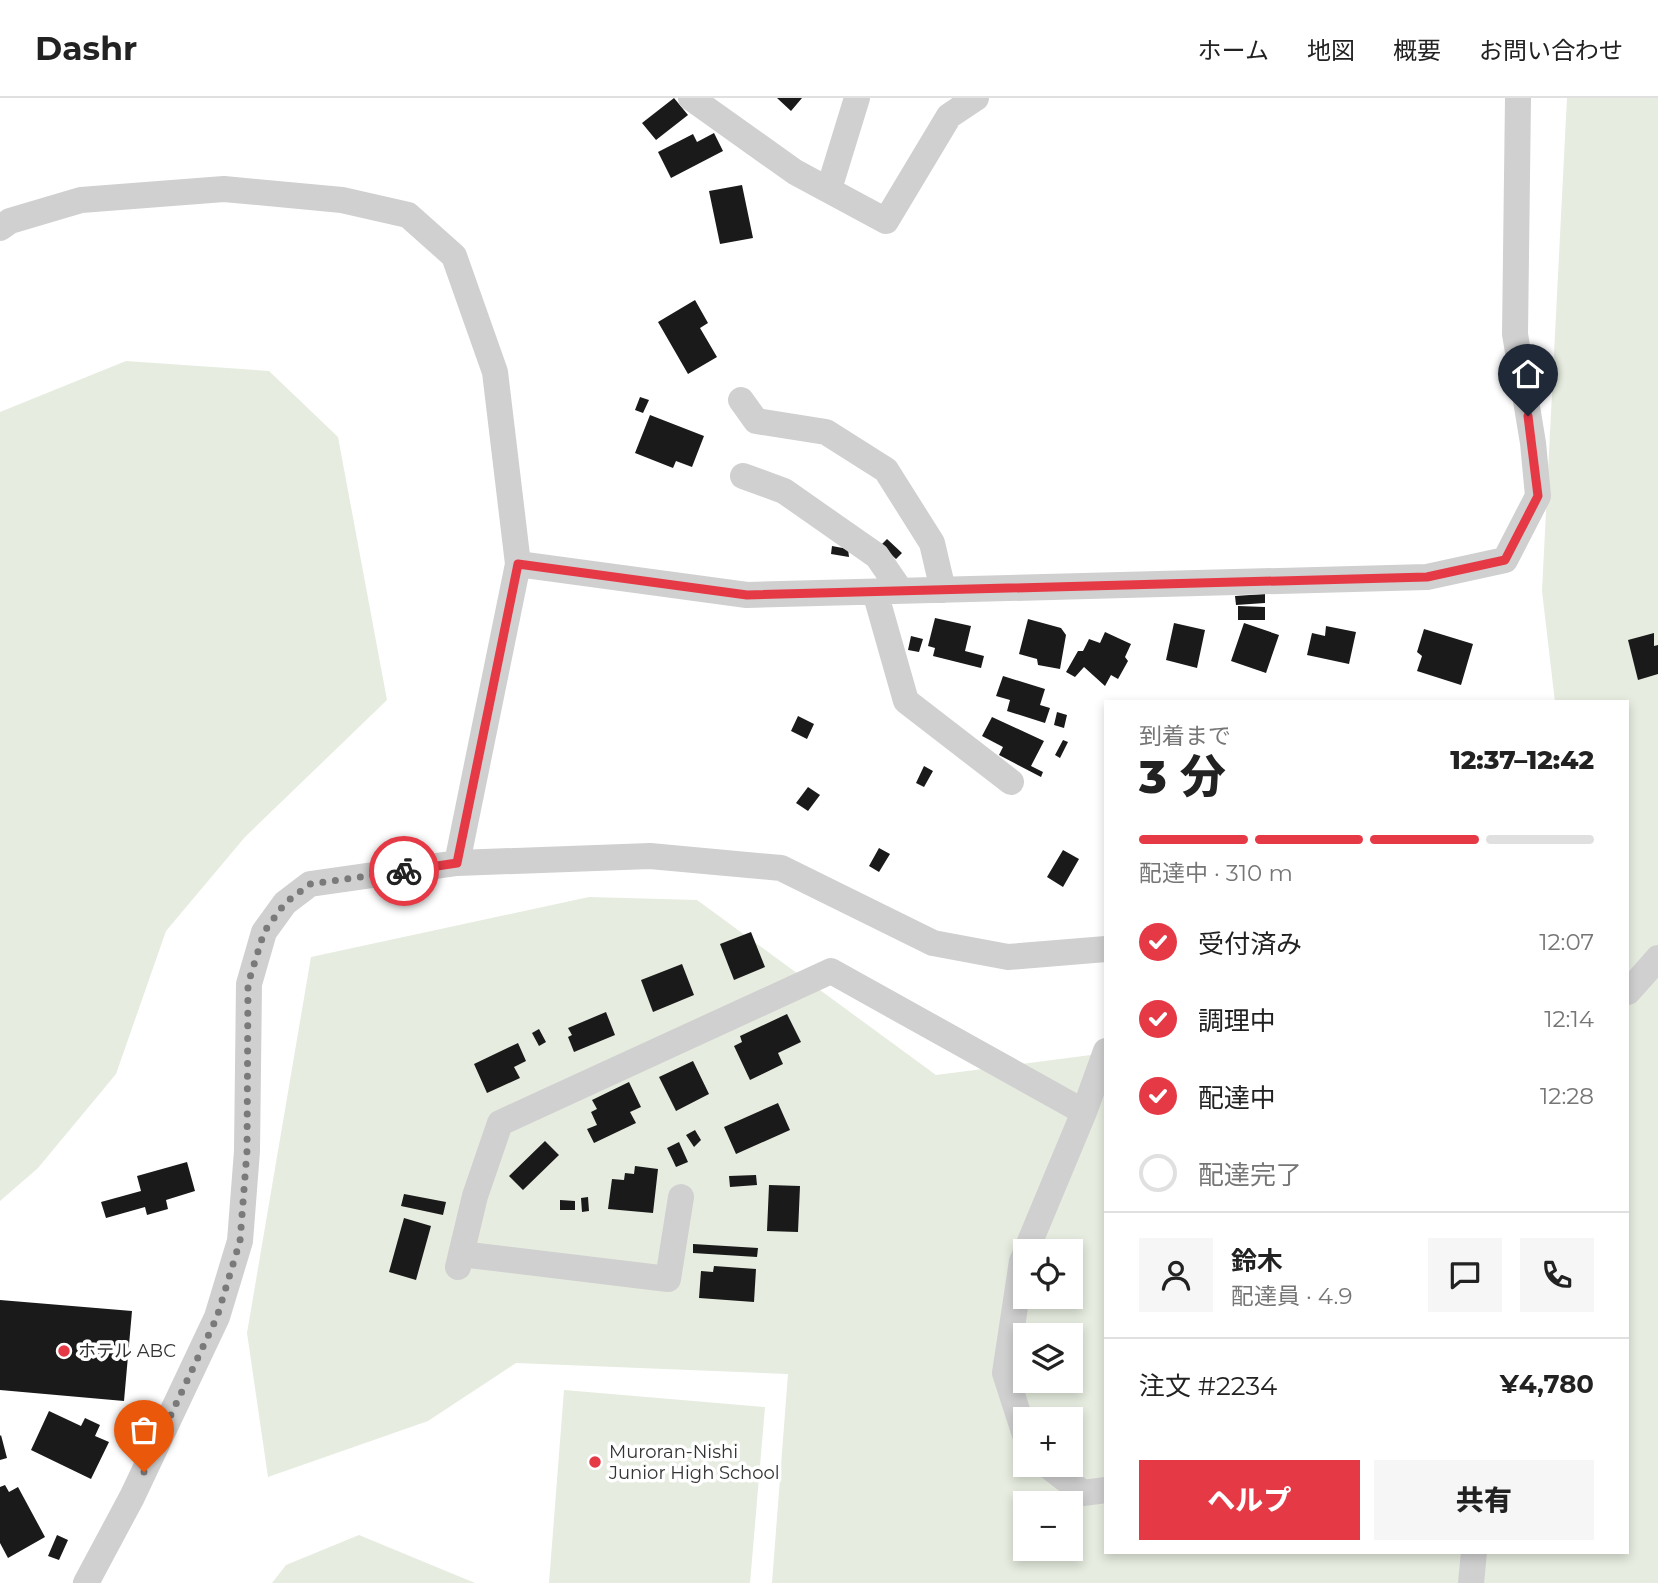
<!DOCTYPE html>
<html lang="ja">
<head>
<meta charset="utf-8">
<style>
  body { margin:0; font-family:Montserrat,"Noto Sans JP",sans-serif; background:#f6f6f6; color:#222; height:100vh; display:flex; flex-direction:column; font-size:26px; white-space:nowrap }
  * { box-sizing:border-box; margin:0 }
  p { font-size:23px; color:#767676 }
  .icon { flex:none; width:38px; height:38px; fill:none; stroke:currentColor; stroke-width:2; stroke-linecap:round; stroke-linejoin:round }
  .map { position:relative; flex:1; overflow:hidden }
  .panel { position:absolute; left:1104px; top:602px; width:525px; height:854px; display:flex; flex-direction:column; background:#fff; border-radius:0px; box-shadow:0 4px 10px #0003 }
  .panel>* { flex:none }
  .buttons { position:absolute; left:1013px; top:1141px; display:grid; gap:14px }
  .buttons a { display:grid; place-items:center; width:70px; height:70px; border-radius:0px; background:#fff; box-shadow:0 4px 10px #0003; font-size:35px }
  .pin { position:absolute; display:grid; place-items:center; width:60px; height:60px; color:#fff; margin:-72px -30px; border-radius:50% 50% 50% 0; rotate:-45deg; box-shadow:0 0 7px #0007 }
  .pin .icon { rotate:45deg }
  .courier { position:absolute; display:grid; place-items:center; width:70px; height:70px; margin:-35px; border:5px solid #e63946; border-radius:50%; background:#fff; color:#222; box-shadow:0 2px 9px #0007 }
  .headline em { font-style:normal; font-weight:800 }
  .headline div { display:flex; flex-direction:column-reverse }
  .headline { display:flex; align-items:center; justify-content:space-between; height:119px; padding:0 35px }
  h1 { font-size:46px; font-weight:800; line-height:52px }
  .bar { display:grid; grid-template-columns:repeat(4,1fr); gap:10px 7px; align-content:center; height:84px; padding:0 35px }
  .bar i { height:9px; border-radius:5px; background:#e0e0e0 }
  .bar .on { background:#e63946 }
  .bar p { grid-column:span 4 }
  .line { display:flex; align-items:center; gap:18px; padding:0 35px; border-top:2px solid #e0e0e0 }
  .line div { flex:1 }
  .round { display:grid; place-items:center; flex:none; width:74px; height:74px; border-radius:0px; background:#f6f6f6 }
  ol { padding:0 35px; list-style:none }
  li { display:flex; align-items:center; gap:21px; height:77px }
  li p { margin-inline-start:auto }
  li .icon { padding:7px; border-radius:50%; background:#e63946; color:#fff; stroke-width:4 }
  li:last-child { color:#767676 }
  li i { width:38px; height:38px; border:4px solid #e0e0e0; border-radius:50% }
  .cta { display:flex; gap:14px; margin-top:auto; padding:14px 35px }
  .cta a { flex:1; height:80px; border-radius:0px; background:#e63946; color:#fff; font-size:28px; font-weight:800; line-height:80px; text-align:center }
  .cta a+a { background:#f6f6f6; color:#222 }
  header { display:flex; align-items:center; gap:42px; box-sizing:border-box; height:98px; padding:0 35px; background:#fff; border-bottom:2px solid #e0e0e0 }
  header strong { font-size:33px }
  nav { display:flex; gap:38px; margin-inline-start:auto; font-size:24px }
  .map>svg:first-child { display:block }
  .green { fill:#e6ecdf; fill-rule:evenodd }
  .building { fill:#1a1a1a }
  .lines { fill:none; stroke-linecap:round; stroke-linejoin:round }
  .minor { stroke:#d0d0d0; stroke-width:26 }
  .done { stroke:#7a7a7a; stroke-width:7; stroke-dasharray:0 12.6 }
  .route { stroke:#e63946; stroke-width:9 }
  .poi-dot { fill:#e63946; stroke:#fff; stroke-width:2.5 }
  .labels { text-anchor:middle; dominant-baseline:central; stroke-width:7; stroke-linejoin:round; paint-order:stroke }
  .poi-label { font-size:18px; fill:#333; stroke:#fff; text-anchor:start }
</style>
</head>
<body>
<header>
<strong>Dashr</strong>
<nav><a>ホーム</a><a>地図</a><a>概要</a><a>お問い合わせ</a></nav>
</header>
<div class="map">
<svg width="1658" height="1485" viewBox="0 0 1658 1485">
  <rect width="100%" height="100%" fill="#fff"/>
  <path class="green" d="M 1567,0 L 1658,0 L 1658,1485 L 772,1485 L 788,1276 L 516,1265 L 428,1323 L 268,1379 L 247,1235 L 311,859 L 589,799 L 697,802 L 936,977 L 1106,955 L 1106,1454 L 1628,1454 L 1628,604 L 1555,604 L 1542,493 ZM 1026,1153 L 1071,1153 L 1071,1199 L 1026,1199 ZM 1026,1237 L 1071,1237 L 1071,1283 L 1026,1283 ZM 1026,1321 L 1071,1321 L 1071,1367 L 1026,1367 ZM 1026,1405 L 1071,1405 L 1071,1451 L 1026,1451 Z
    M 126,263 L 269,273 L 338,339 L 387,602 L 245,739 L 166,833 L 116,976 L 38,1070 L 0,1103 L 0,314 Z
    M 564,1292 L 765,1309 L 750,1485 L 549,1485 Z
    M 359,1437 L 475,1485 L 272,1485 L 286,1467 Z"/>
  <path class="building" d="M 674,0 L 688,17 L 656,42 L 642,25 Z
    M 777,0 L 802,0 L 791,13 Z
    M 714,35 L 723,53 L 671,80 L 658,54 L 693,36 L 697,44 Z
    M 742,87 L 753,140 L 720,146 L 709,93 Z
    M 695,202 L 708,225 L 700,230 L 717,259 L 688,276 L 658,224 Z
    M 640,299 L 649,302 L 643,315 L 635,312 Z
    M 650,317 L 704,338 L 692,369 L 676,363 L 673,370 L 635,355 Z
    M 887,441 L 902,455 L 896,461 L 881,447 Z
    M 832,448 L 848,451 L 849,459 L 831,456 Z
    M 1265,496 L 1265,505 L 1236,507 L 1235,498 Z
    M 1238,508 L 1265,509 L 1265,522 L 1238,522 Z
    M 935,520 L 971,528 L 965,553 L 984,558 L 981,570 L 933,558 L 935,550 L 928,548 Z
    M 1028,521 L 1061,530 L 1066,537 L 1060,571 L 1038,567 L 1037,561 L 1019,556 Z
    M 1174,525 L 1205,532 L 1197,570 L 1166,562 Z
    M 1244,525 L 1279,537 L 1266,575 L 1231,563 Z
    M 1326,528 L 1356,534 L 1349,566 L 1307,557 L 1312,535 L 1325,538 Z
    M 1424,531 L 1473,546 L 1461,587 L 1417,573 L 1422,558 L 1417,554 Z
    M 1105,534 L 1131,546 L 1125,559 L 1128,563 L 1118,581 L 1111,577 L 1105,588 L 1084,569 L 1075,579 L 1066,574 L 1078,553 L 1083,553 L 1089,541 L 1100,545 Z
    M 1654,535 L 1654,548 L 1658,547 L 1658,576 L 1638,582 L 1628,542 Z
    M 911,538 L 923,541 L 919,554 L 908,552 Z
    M 1003,578 L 1045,591 L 1040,607 L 1050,610 L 1045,625 L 1007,613 L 1010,602 L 996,598 Z
    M 1057,614 L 1067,617 L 1064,630 L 1054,627 Z
    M 798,618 L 814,626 L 807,641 L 791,633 Z
    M 992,619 L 1044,643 L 1031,668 L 1043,674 L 1041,679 L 999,657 L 1003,649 L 982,638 Z
    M 1063,642 L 1068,644 L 1060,660 L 1055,657 Z
    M 924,668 L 933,673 L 924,689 L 916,685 Z
    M 808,689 L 820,697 L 808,713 L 796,705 Z
    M 879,750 L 890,756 L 879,774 L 869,768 Z
    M 1063,752 L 1079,761 L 1063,789 L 1047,779 Z
    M 751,834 L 765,869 L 734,882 L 720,846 Z
    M 682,866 L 694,897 L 653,914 L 641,882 Z
    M 606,914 L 615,937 L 574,954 L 568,939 L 572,937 L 568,930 Z
    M 787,916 L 801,944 L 778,955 L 783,966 L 750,982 L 734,948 L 742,944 L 740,938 Z
    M 539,931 L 546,944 L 539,948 L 532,935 Z
    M 518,945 L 526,963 L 514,969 L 520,980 L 487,995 L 474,966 Z
    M 693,963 L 709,996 L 676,1013 L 659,979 Z
    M 629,984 L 641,1009 L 630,1014 L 636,1025 L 594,1045 L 587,1031 L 597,1027 L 591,1014 L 597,1011 L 592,1002 Z
    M 778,1005 L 790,1032 L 736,1056 L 724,1029 Z
    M 695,1032 L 701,1042 L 694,1049 L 686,1037 Z
    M 545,1043 L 559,1057 L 523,1092 L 509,1078 Z
    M 679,1044 L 688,1064 L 676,1069 L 667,1050 Z
    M 187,1064 L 195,1093 L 166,1102 L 168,1111 L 147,1117 L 145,1109 L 106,1120 L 101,1104 L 141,1093 L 137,1078 Z
    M 635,1068 L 658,1071 L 653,1115 L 608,1111 L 612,1081 L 624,1082 L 625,1075 L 634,1076 Z
    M 756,1077 L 757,1087 L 730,1089 L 729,1078 Z
    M 769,1087 L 800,1088 L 798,1134 L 767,1133 Z
    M 404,1096 L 446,1104 L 443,1117 L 401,1108 Z
    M 588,1099 L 589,1113 L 582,1114 L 581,1100 Z
    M 560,1102 L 575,1103 L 575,1112 L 560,1112 Z
    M 404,1120 L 431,1128 L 416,1182 L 389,1174 Z
    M 693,1146 L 758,1150 L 757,1159 L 693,1155 Z
    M 714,1168 L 756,1171 L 754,1204 L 699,1200 L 701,1173 L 713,1174 Z
    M 0,1202 L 132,1213 L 124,1303 L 0,1292 Z
    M 49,1313 L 81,1328 L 85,1320 L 100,1327 L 95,1338 L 109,1344 L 91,1381 L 31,1352 Z
    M 1,1337 L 7,1360 L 0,1362 L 0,1338 Z
    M 5,1387 L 9,1394 L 18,1389 L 45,1439 L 8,1460 L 0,1445 L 0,1389 Z
    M 57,1437 L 68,1442 L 59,1462 L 48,1458 Z"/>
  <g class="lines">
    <path class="minor" d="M 691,0 L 795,74 L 886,123 L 949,18 L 976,0
      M 829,91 L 857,0
      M 0,130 L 10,123 L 81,102 L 224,91 L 342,102 L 408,117 L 454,158 L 495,274 L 518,466 L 457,765
      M 741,302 L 756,323 L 826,334 L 886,372 L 932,445 L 943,492
      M 743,378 L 784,393 L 877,458 L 901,493
      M 518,466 L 747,497 L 1427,479 L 1505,462 L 1538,398 L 1533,345 L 1515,236 L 1518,0
      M 875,494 L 906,603 L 1011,684
      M 1628,894 L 1658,860
      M 1026,1153 L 1084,1014 L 1106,953
      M 1026,1155 L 1022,1163 L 1005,1275 L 1026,1340
      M 461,1156 L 668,1181 L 681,1099
      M 458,1169 L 475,1098 L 500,1025 L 831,873 L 1084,1014
      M 1047,1367 L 1083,1395 L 1106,1392
      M 86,1485 L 132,1399 L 217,1219 L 240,1143 L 247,1053 L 249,886 L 264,834 L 285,805 L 310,786 L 457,765 L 650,758 L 781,770 L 933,845 L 1008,859 L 1106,851
      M 1471,1485 L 1474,1454"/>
  </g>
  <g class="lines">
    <path class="done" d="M 144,1374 L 217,1219 L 240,1143 L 247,1053 L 248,886 L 264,834 L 285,805 L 310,786 L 404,773"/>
    <path class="route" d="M 404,773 L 457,765 L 518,466 L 747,497 L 1427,479 L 1505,462 L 1538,398 L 1528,318"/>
  </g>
  <g class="poi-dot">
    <circle cx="64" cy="1253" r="7"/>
    <circle cx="595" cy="1364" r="7"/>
  </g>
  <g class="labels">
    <g class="poi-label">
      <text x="78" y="1253">ホテル ABC</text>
      <text x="609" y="1354">Muroran-Nishi<tspan x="609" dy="21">Junior High School</tspan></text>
    </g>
  </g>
</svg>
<div class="buttons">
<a><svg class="icon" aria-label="locate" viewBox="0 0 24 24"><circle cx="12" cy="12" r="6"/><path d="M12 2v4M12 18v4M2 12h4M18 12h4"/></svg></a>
<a><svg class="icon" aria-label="layers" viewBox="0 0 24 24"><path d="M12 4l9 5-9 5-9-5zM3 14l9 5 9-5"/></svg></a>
<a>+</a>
<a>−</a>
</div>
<div class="pin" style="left:144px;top:1374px;background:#ea580c"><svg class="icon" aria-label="bag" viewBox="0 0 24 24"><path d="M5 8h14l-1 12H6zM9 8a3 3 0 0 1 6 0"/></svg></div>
<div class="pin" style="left:1528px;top:318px;background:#1f2937"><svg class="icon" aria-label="home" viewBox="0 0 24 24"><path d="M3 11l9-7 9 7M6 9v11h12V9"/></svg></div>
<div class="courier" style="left:404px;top:773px"><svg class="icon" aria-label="bike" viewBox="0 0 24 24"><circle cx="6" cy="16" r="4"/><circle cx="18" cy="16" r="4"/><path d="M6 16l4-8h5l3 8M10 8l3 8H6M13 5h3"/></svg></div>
<section class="panel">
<div class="headline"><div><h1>3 分</h1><p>到着まで</p></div><em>12:37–12:42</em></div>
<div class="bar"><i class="on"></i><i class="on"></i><i class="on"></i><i></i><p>配達中 · 310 m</p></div>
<ol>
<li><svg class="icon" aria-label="check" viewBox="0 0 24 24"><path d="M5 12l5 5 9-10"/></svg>受付済み<p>12:07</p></li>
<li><svg class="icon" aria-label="check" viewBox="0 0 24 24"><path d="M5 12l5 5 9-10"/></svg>調理中<p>12:14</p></li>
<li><svg class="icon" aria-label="check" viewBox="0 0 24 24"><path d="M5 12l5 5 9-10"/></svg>配達中<p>12:28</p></li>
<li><i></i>配達完了</li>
</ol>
<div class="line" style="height:126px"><a class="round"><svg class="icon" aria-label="person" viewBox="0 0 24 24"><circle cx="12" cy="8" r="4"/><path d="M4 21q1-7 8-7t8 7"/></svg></a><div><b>鈴木</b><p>配達員 · 4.9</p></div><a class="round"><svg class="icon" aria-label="chat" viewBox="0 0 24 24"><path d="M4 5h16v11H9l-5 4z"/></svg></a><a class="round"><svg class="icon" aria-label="phone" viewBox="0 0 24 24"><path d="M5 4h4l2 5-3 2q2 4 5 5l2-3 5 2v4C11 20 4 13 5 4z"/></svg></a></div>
<div class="line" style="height:91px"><div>注文 #2234</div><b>¥4,780</b></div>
<div class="cta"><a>ヘルプ</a><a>共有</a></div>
</section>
</div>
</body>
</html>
